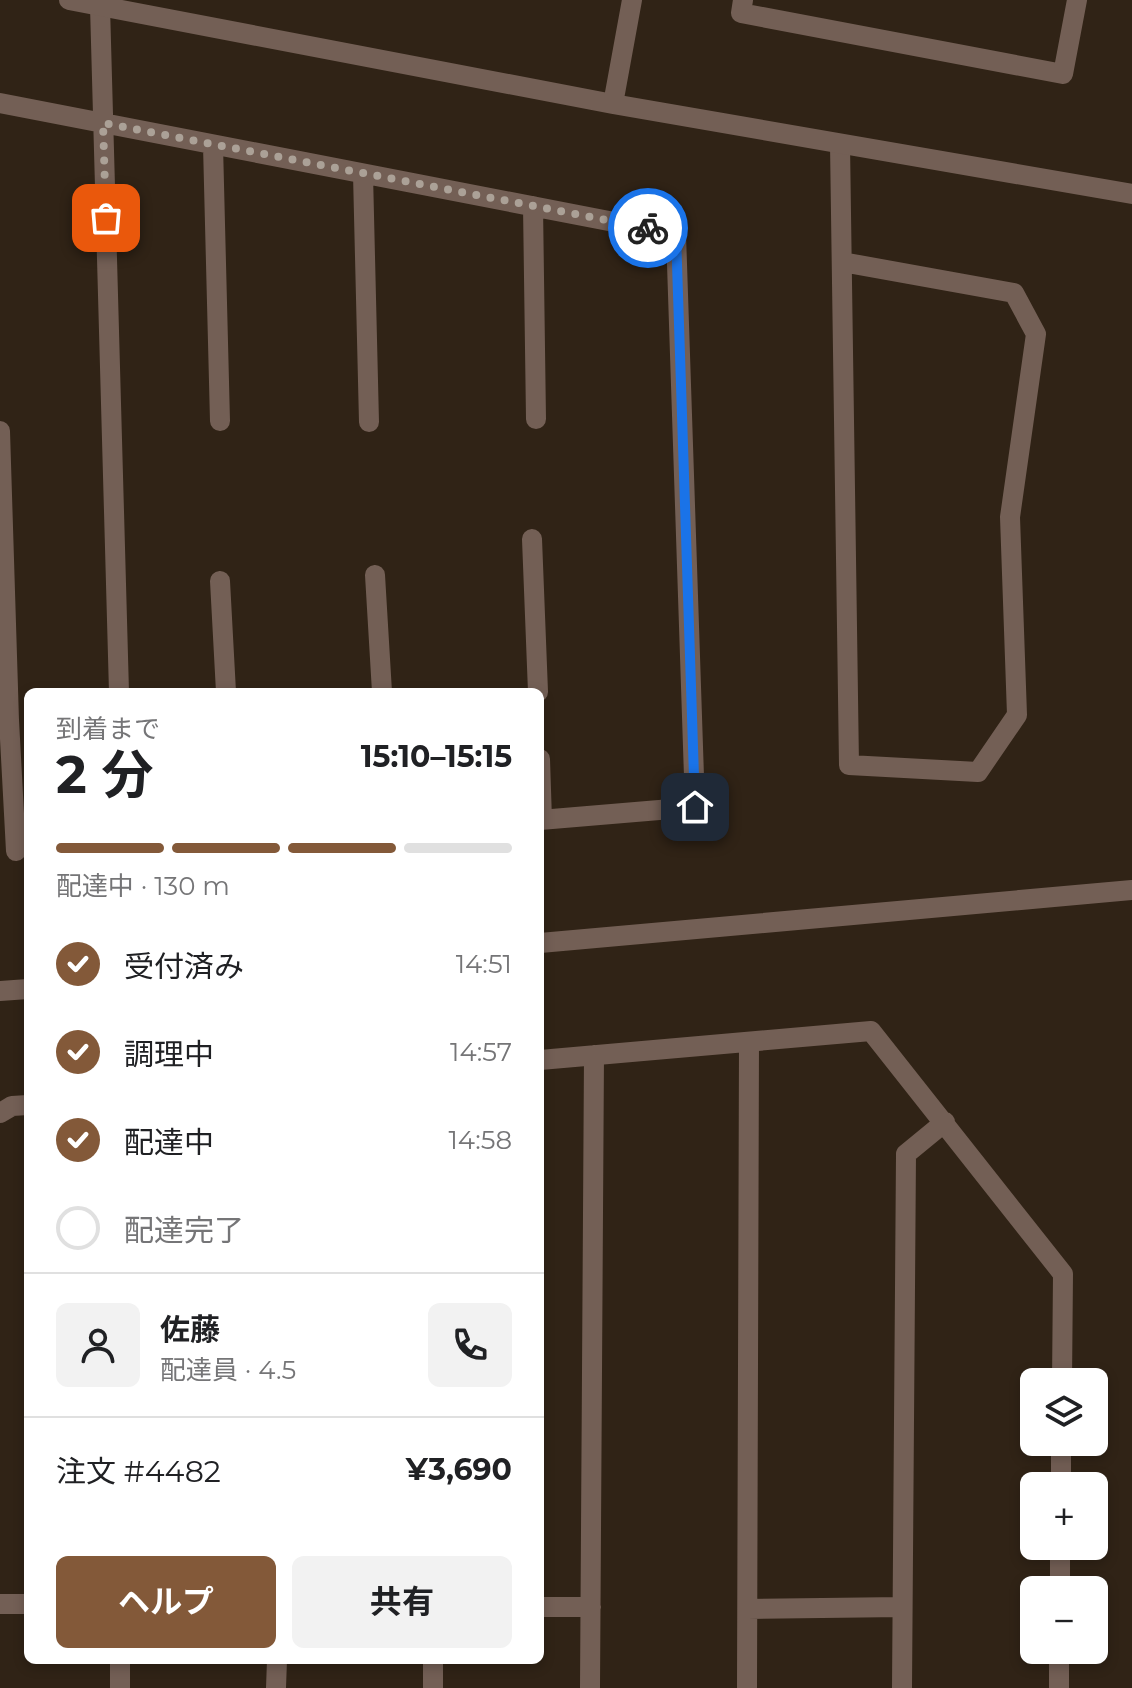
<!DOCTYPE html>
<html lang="ja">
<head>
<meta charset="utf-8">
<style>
  body { margin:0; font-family:Montserrat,"Noto Sans JP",sans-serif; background:#f2f2f2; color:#202124; height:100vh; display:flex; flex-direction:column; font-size:30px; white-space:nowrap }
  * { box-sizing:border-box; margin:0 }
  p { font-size:26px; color:#757577 }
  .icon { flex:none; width:44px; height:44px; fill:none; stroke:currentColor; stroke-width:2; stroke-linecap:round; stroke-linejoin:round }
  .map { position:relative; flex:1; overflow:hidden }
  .sheet { position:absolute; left:24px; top:688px; width:520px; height:976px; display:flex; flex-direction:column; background:#fff; border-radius:12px; box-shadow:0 4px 12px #0003 }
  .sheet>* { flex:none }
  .buttons { position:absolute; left:1020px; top:1368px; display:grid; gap:16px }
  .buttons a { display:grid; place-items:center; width:88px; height:88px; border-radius:12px; background:#fff; box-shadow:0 4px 12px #0003; font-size:40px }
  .pin { position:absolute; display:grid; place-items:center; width:68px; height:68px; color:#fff; margin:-34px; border-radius:16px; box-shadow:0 4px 12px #0006 }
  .courier { position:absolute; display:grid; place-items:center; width:80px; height:80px; margin:-40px; border:6px solid #1a73e8; border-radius:50%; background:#fff; color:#222; box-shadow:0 2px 10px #0007 }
  .summary em { font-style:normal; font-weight:700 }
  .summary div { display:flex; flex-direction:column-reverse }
  .summary { display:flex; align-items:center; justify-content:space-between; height:136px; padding:0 32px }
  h1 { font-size:52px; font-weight:700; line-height:60px }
  .bar { display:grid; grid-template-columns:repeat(4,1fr); gap:12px 8px; align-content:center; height:96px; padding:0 32px }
  .bar i { height:10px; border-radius:6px; background:#e0e0e0 }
  .bar .selected { background:#835939 }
  .bar p { grid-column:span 4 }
  .line { display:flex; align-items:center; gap:20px; padding:0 32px; border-top:2px solid #e0e0e0 }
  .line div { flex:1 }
  .round { display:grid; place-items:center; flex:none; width:84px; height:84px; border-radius:12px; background:#f2f2f2 }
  ol { padding:0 32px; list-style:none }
  li { display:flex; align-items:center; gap:24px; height:88px }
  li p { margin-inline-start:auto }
  li .icon { padding:8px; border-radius:50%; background:#835939; color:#fff; stroke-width:4 }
  li:last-child { color:#757577 }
  li i { width:44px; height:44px; border:4px solid #e0e0e0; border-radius:50% }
  .button { display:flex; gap:16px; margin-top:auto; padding:16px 32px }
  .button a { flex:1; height:92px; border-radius:12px; background:#835939; color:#fff; font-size:32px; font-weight:700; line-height:92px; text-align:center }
  .button a+a { background:#f2f2f2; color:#202124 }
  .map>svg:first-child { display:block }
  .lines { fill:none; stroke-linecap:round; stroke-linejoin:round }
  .minor { stroke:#735f55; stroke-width:20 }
  .tertiary { stroke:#735f55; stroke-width:20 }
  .done { stroke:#aba197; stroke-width:8; stroke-dasharray:0 14.4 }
  .route { stroke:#1a73e8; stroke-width:10 }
</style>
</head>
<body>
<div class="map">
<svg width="1132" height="1688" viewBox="0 0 1132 1688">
  <rect width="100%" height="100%" fill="#302316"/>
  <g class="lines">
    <path class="minor" d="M 743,0 L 741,13 L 1063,74 L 1077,0
      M 100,6 L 119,692
      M 0,103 L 676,234 L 695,807 L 540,820
      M 840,144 L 849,765 L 978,772 L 1017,715 L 1010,517 L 1036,334 L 1014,293 L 842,262
      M 213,145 L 220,421
      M 363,174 L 369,422
      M 533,206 L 536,419
      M 0,431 L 9,720 L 0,720
      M 532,539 L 538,692
      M 375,575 L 382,692
      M 220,581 L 226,692
      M 9,720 L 16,851
      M 540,759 L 542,820
      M 540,1060 L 871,1031 L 1063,1274 L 1062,1382
      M 0,1113 L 12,1106 L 28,1105
      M 1061,1486 L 1061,1442
      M 1060,1590 L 1060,1546
      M 0,1604 L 28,1604
      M 540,1607 L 591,1607
      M 748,1609 L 902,1607
      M 120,1688 L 120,1660
      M 276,1688 L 277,1660
      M 433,1688 L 433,1660
      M 590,1688 L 594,1055
      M 747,1688 L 749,1042
      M 902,1688 L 906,1154 L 945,1122
      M 1059,1688 L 1059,1650"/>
    <path class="tertiary" d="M 69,0 L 613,104 L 1132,194
      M 613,104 L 632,0
      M 540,943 L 1132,890
      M 0,991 L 28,989"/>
  </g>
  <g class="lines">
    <path class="done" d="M 106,218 L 103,123 L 648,228"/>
    <path class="route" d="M 648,228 L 676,234 L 695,807"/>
  </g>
</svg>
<div class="buttons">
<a><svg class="icon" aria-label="layers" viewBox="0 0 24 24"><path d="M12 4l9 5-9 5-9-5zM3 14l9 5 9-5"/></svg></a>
<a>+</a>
<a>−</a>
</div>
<div class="pin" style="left:106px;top:218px;background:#ea580c"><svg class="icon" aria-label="bag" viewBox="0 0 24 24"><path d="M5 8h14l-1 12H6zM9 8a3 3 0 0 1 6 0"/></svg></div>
<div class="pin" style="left:695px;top:807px;background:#1f2937"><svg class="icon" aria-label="home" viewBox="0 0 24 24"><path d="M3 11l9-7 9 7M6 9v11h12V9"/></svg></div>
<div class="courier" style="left:648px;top:228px"><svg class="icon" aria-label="bike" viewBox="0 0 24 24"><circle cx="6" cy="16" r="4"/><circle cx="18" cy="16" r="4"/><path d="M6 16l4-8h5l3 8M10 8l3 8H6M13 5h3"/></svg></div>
<section class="sheet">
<div class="summary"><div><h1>2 分</h1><p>到着まで</p></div><em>15:10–15:15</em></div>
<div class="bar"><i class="selected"></i><i class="selected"></i><i class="selected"></i><i></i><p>配達中 · 130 m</p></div>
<ol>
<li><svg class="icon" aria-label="check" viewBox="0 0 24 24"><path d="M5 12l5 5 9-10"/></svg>受付済み<p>14:51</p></li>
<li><svg class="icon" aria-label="check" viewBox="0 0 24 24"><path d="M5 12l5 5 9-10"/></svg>調理中<p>14:57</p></li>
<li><svg class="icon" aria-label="check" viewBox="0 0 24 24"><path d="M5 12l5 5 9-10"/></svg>配達中<p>14:58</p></li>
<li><i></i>配達完了</li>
</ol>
<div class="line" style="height:144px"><a class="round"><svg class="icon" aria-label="person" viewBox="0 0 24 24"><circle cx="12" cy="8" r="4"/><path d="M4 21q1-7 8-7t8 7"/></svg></a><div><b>佐藤</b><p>配達員 · 4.5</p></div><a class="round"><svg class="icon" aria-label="phone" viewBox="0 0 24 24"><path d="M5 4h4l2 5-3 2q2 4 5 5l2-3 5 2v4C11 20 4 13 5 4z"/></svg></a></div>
<div class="line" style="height:104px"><div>注文 #4482</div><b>¥3,690</b></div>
<div class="button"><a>ヘルプ</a><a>共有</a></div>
</section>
</div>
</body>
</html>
